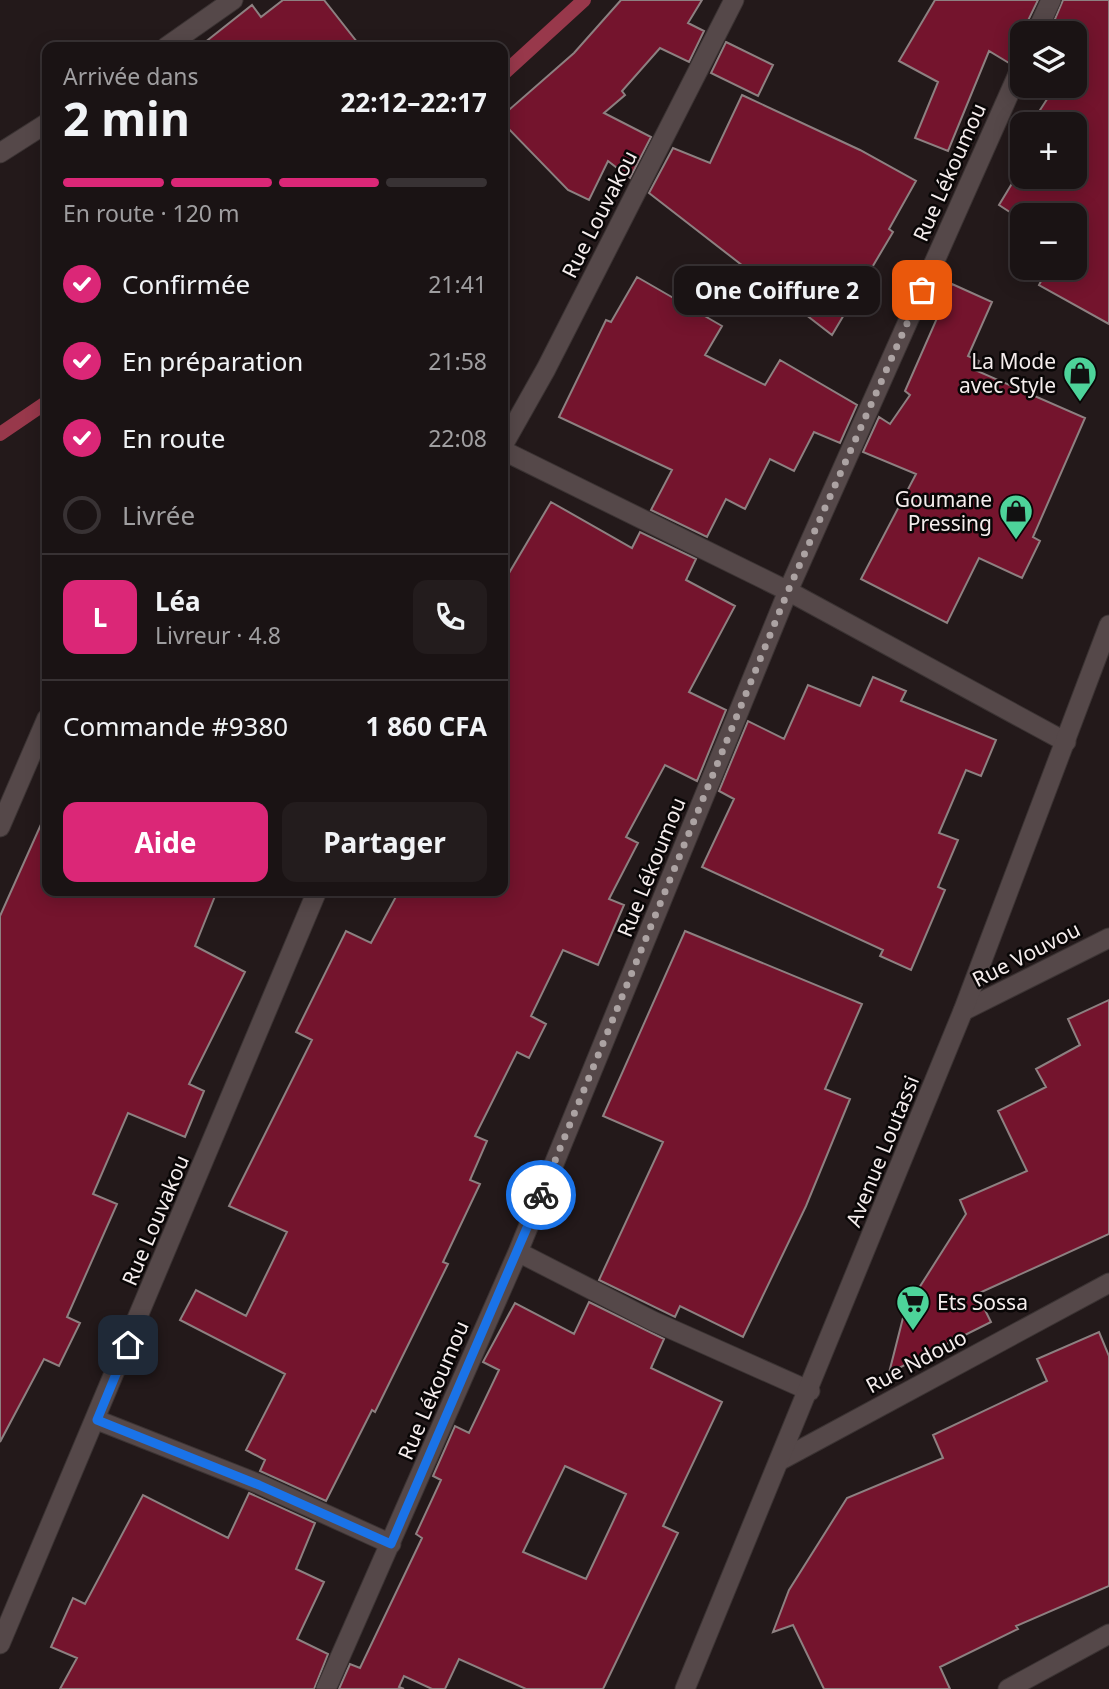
<!DOCTYPE html>
<html lang="fr">
<head>
<meta charset="utf-8">
<style>
  body { margin:0; font-family:"Noto Sans",sans-serif; background:#231c1d; color:#f1f3f6; height:100vh; display:flex; flex-direction:column; font-size:26px; white-space:nowrap }
  * { box-sizing:border-box; margin:0 }
  p { font-size:23px; color:#9f9ea0 }
  .icon { flex:none; width:38px; height:38px; fill:none; stroke:currentColor; stroke-width:2; stroke-linecap:round; stroke-linejoin:round }
  .map { position:relative; flex:1; overflow:hidden }
  .side { position:absolute; left:42px; top:42px; width:466px; height:854px; display:flex; flex-direction:column; background:#1a1314; border-radius:14px; box-shadow:0 4px 18px #0003,0 0 0 2px #383234 }
  .side>* { flex:none }
  .controls { position:absolute; left:1010px; top:21px; display:grid; gap:14px }
  .controls a { display:grid; place-items:center; width:77px; height:77px; border-radius:14px; background:#1a1314; box-shadow:0 4px 18px #0003,0 0 0 2px #383234; font-size:35px }
  .pin { position:absolute; display:grid; place-items:center; width:60px; height:60px; color:#fff; margin:-30px; border-radius:14px; box-shadow:0 4px 10px #0006 }
  .courier { position:absolute; display:grid; place-items:center; width:70px; height:70px; margin:-35px; border:5px solid #1a73e8; border-radius:50%; background:#fff; color:#222; box-shadow:0 2px 9px #0007 }
  .bubble { position:absolute; height:49px; border-radius:14px; background:#1a1314; box-shadow:0 4px 18px #0003,0 0 0 2px #383234; font-size:23px; font-weight:700; line-height:49px; text-align:center }
  .headline em { font-style:normal; font-weight:700 }
  .headline div { display:flex; flex-direction:column-reverse }
  .headline { display:flex; align-items:center; justify-content:space-between; height:119px; padding:0 21px }
  h1 { font-size:46px; font-weight:700; line-height:52px }
  .bar { display:grid; grid-template-columns:repeat(4,1fr); gap:10px 7px; align-content:center; height:84px; padding:0 21px }
  .bar i { height:9px; border-radius:5px; background:#383234 }
  .bar .active { background:#db2777 }
  .bar p { grid-column:span 4 }
  .line { display:flex; align-items:center; gap:18px; padding:0 21px; border-top:2px solid #383234 }
  .line div { flex:1 }
  .round { display:grid; place-items:center; flex:none; width:74px; height:74px; border-radius:14px; background:#231c1d }
  ol { padding:0 21px; list-style:none }
  li { display:flex; align-items:center; gap:21px; height:77px }
  li p { margin-inline-start:auto }
  li .icon { padding:7px; border-radius:50%; background:#db2777; color:#fff; stroke-width:4 }
  li:last-child { color:#9f9ea0 }
  li i { width:38px; height:38px; border:4px solid #383234; border-radius:50% }
  .primary-button { display:flex; gap:14px; margin-top:auto; padding:14px 21px }
  .primary-button a { flex:1; height:80px; border-radius:14px; background:#db2777; color:#fff; font-size:28px; font-weight:700; line-height:80px; text-align:center }
  .primary-button a+a { background:#231c1d; color:#f1f3f6 }
  .map>svg:first-child { display:block }
  .lines { fill:none; stroke-linecap:round; stroke-linejoin:round }
  .stream { stroke:#98384b; stroke-width:14 }
  .building { fill:#74142d; stroke:#8d8081; stroke-width:2; fill-rule:evenodd }
  .minor-casing { stroke:#3b3333; stroke-width:21 }
  .secondary-casing { stroke:#3b3333; stroke-width:21 }
  .minor { stroke:#554849; stroke-width:19 }
  .secondary { stroke:#554849; stroke-width:19 }
  .done { stroke:#aca3a3; stroke-width:7; stroke-dasharray:0 12.6 }
  .route { stroke:#1a73e8; stroke-width:9 }
  .labels { text-anchor:middle; dominant-baseline:central; stroke-width:5; stroke-linejoin:round; paint-order:stroke }
  .street-label { font-size:21px; fill:#f5eded; stroke:#090606 }
  .poi-label { font-size:21px; fill:#f5eded; stroke:#090606; text-anchor:end }
</style>
</head>
<body>
<div class="map">
<svg width="1109" height="1689" viewBox="0 0 1109 1689">
  <rect width="100%" height="100%" fill="#23191a"/>
  <g class="lines">
    <path class="stream" d="M 502,75 L 584,0
      M 0,434 L 47,402"/>
  </g>
  <path class="building" d="M 283,0 L 324,0 L 361,47 L 199,47 L 252,5 L 261,17 Z
    M 621,0 L 702,0 L 688,23 L 704,31 L 689,62 L 660,48 L 622,91 L 625,95 L 604,113 L 651,137 L 630,178 L 608,161 L 589,200 L 568,190 L 502,122 L 502,116 L 574,53 Z
    M 935,0 L 1038,0 L 1022,33 L 1022,53 L 1014,56 L 1009,63 L 989,51 L 948,151 L 915,138 L 938,82 L 899,61 Z
    M 1063,0 L 1109,0 L 1109,324 L 1039,285 L 1048,268 L 1074,268 L 1074,215 L 1022,215 L 1022,220 L 999,205 L 1022,167 L 1022,177 L 1074,177 L 1074,124 L 1031,124 L 1053,90 L 1045,86 L 1074,86 L 1074,33 L 1049,33 Z
    M 726,42 L 773,65 L 758,96 L 711,73 Z
    M 742,95 L 860,150 L 916,181 L 889,229 L 893,232 L 832,335 L 649,193 L 673,148 L 710,163 Z
    M 637,277 L 722,326 L 705,355 L 765,385 L 780,360 L 857,405 L 840,443 L 814,432 L 794,471 L 770,459 L 745,509 L 726,499 L 707,537 L 651,510 L 672,470 L 559,417 L 606,320 L 611,322 Z
    M 952,284 L 992,302 L 968,356 L 979,361 L 975,370 L 1085,418 L 1033,537 L 1040,541 L 1022,578 L 979,558 L 947,623 L 861,579 L 916,474 L 863,452 L 879,417 L 890,424 L 910,395 L 905,391 Z
    M 551,502 L 632,548 L 640,532 L 696,559 L 686,580 L 735,606 L 689,692 L 726,710 L 697,781 L 665,765 L 626,837 L 638,843 L 609,899 L 624,905 L 598,965 L 563,950 L 531,1016 L 546,1024 L 529,1058 L 517,1052 L 475,1136 L 487,1141 L 470,1180 L 480,1184 L 443,1262 L 448,1264 L 375,1412 L 372,1410 L 326,1501 L 260,1471 L 265,1460 L 246,1450 L 285,1374 L 180,1320 L 196,1290 L 246,1316 L 287,1232 L 229,1206 L 312,1040 L 296,1032 L 346,931 L 371,943 L 399,891 L 502,891 L 502,585 Z
    M 873,677 L 906,691 L 901,701 L 996,740 L 981,776 L 966,770 L 939,833 L 958,840 L 938,887 L 945,890 L 911,970 L 880,956 L 883,950 L 702,867 L 734,799 L 719,791 L 748,721 L 784,739 L 808,685 L 860,706 Z
    M 47,811 L 47,891 L 217,891 L 195,946 L 245,972 L 189,1084 L 204,1091 L 185,1137 L 128,1113 L 93,1194 L 117,1204 L 67,1317 L 80,1323 L 59,1366 L 44,1359 L 0,1442 L 0,916 Z
    M 685,931 L 862,1004 L 825,1089 L 850,1099 L 806,1206 L 743,1337 L 680,1306 L 675,1317 L 599,1280 L 663,1142 L 603,1116 Z
    M 1109,1000 L 1109,1234 L 977,1294 L 991,1322 L 889,1373 L 905,1310 L 966,1214 L 960,1200 L 1027,1171 L 998,1111 L 1046,1087 L 1036,1069 L 1080,1045 L 1068,1019 Z
    M 589,1302 L 664,1339 L 651,1368 L 722,1402 L 663,1526 L 678,1533 L 603,1689 L 526,1689 L 459,1659 L 445,1689 L 432,1689 L 404,1676 L 399,1687 L 404,1689 L 339,1689 L 350,1664 L 360,1668 L 422,1538 L 416,1534 L 441,1480 L 433,1476 L 455,1426 L 469,1433 L 499,1370 L 483,1362 L 515,1303 L 574,1334 ZM 565,1466 L 626,1494 L 586,1579 L 523,1552 Z
    M 1099,1332 L 1109,1356 L 1109,1586 L 1016,1626 L 1018,1629 L 940,1667 L 950,1689 L 824,1689 L 793,1625 L 773,1632 L 789,1590 L 847,1498 L 943,1458 L 933,1435 L 1047,1381 L 1037,1359 Z
    M 249,1493 L 315,1523 L 296,1569 L 324,1582 L 297,1639 L 328,1654 L 314,1689 L 60,1689 L 77,1658 L 51,1647 L 73,1598 L 85,1604 L 143,1495 L 228,1538 Z"/>
  <g class="lines">
    <g class="minor-casing">
      <path id="minor" d="M 1036,33 L 1051,0
        M 166,47 L 233,0
        M 0,153 L 47,123
        M 502,447 L 546,369 L 734,0
        M 502,450 L 788,591 L 1066,742
        M 0,827 L 47,718
        M 963,1011 L 1109,938
        M 518,1252 L 653,1321 L 810,1391
        M 97,1420 L 259,1484 L 391,1544
        M 781,1460 L 1109,1283
        M 0,1644 L 317,891
        M 326,1689 L 518,1252 L 788,591 L 1022,65
        M 1008,1689 L 1109,1634"/>
    </g>
    <g class="secondary-casing">
      <path id="secondary" d="M 685,1689 L 963,1011 L 1109,625"/>
    </g>
    <use href="#minor" class="minor"/>
    <use href="#secondary" class="secondary"/>
  </g>
  <g class="lines">
    <path class="done" d="M 541,1195 L 788,591 L 922,290"/>
    <path class="route" d="M 128,1345 L 97,1420 L 259,1485 L 391,1544 L 541,1195"/>
  </g>
  <defs>
    <g id="shop-pin" transform="scale(1.75)"><path d="M0 17L-7.5 6A9.5 9.5 0 1 1 7.5 6Z" fill="#4dd39a" stroke="#090606"/><path d="M-5-2.5h2.3a2.7 3.5 0 0 1 5.4 0H5L5.5 6h-11ZM-1.5-2.5h3a1.5 2.3 0 0 0-3 0Z" fill="#111"/></g>
    <g id="supermarket-pin" transform="scale(1.75)"><path d="M0 17L-7.5 6A9.5 9.5 0 1 1 7.5 6Z" fill="#4dd39a" stroke="#090606"/><path d="M-6-5.5h2.5l.6 2H6L4.5 2H-2.5L-4.4-4H-6ZM-1.5 3.2a1.3 1.3 0 1 0 .1 0ZM3 3.2a1.3 1.3 0 1 0 .1 0Z" fill="#111"/></g>
  </defs>
  <g fill-rule="evenodd">
    <use href="#shop-pin" x="1080" y="373"/>
    <use href="#shop-pin" x="1016" y="511"/>
    <use href="#supermarket-pin" x="913" y="1302"/>
  </g>
  <g class="labels">
    <g class="street-label">
      <text transform="translate(949 172) rotate(-66)">Rue Lékoumou</text>
      <text transform="translate(599 214) rotate(-63)">Rue Louvakou</text>
      <text transform="translate(651 867) rotate(-68)">Rue Lékoumou</text>
      <text transform="translate(1026 954) rotate(-27)">Rue Vouvou</text>
      <text transform="translate(882 1151) rotate(-68)">Avenue Loutassi</text>
      <text transform="translate(155 1220) rotate(-67)">Rue Louvakou</text>
      <text transform="translate(916 1361) rotate(-28)">Rue Ndouo</text>
      <text transform="translate(433 1390) rotate(-67)">Rue Lékoumou</text>
    </g>
    <g class="poi-label">
      <text x="1056" y="361">La Mode<tspan x="1056" dy="24">avec Style</tspan></text>
      <text x="992" y="499">Goumane<tspan x="992" dy="24">Pressing</tspan></text>
      <text x="937" y="1302" text-anchor="start">Ets Sossa</text>
    </g>
  </g>
</svg>
<div class="controls">
<a><svg class="icon" aria-label="layers" viewBox="0 0 24 24"><path d="M12 4l9 5-9 5-9-5zM3 14l9 5 9-5"/></svg></a>
<a>+</a>
<a>−</a>
</div>
<div class="pin" style="left:922px;top:290px;background:#ea580c"><svg class="icon" aria-label="bag" viewBox="0 0 24 24"><path d="M5 8h14l-1 12H6zM9 8a3 3 0 0 1 6 0"/></svg></div>
<div class="pin" style="left:128px;top:1345px;background:#1f2937"><svg class="icon" aria-label="home" viewBox="0 0 24 24"><path d="M3 11l9-7 9 7M6 9v11h12V9"/></svg></div>
<div class="courier" style="left:541px;top:1195px"><svg class="icon" aria-label="bike" viewBox="0 0 24 24"><circle cx="6" cy="16" r="4"/><circle cx="18" cy="16" r="4"/><path d="M6 16l4-8h5l3 8M10 8l3 8H6M13 5h3"/></svg></div>
<div class="bubble" style="left:674px;top:266px;width:206px">One Coiffure 2</div>
<section class="side">
<div class="headline"><div><h1>2 min</h1><p>Arrivée dans</p></div><em>22:12–22:17</em></div>
<div class="bar"><i class="active"></i><i class="active"></i><i class="active"></i><i></i><p>En route · 120 m</p></div>
<ol>
<li><svg class="icon" aria-label="check" viewBox="0 0 24 24"><path d="M5 12l5 5 9-10"/></svg>Confirmée<p>21:41</p></li>
<li><svg class="icon" aria-label="check" viewBox="0 0 24 24"><path d="M5 12l5 5 9-10"/></svg>En préparation<p>21:58</p></li>
<li><svg class="icon" aria-label="check" viewBox="0 0 24 24"><path d="M5 12l5 5 9-10"/></svg>En route<p>22:08</p></li>
<li><i></i>Livrée</li>
</ol>
<div class="line" style="height:126px"><b class="round" style="background:#db2777;color:#fff">L</b><div><b>Léa</b><p>Livreur · 4.8</p></div><a class="round"><svg class="icon" aria-label="phone" viewBox="0 0 24 24"><path d="M5 4h4l2 5-3 2q2 4 5 5l2-3 5 2v4C11 20 4 13 5 4z"/></svg></a></div>
<div class="line" style="height:91px"><div>Commande #9380</div><b>1 860 CFA</b></div>
<div class="primary-button"><a>Aide</a><a>Partager</a></div>
</section>
</div>
</body>
</html>
